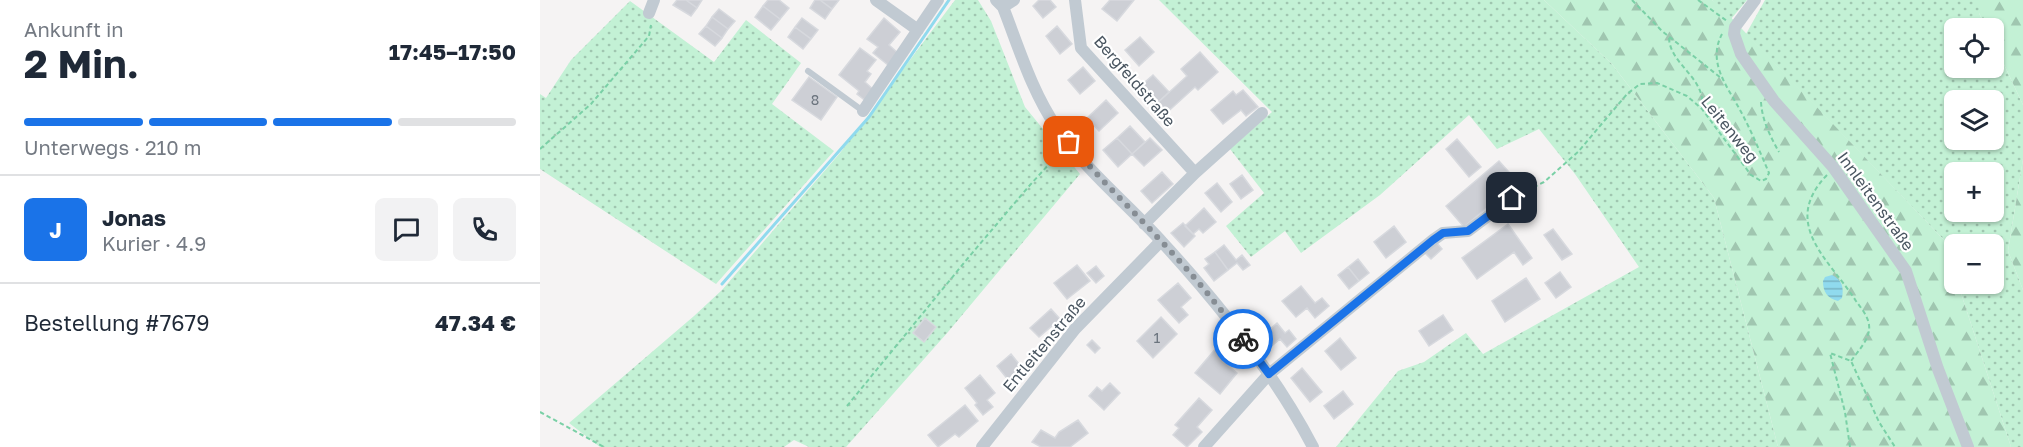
<!DOCTYPE html>
<html lang="de">
<head>
<meta charset="utf-8">
<style>
  body { margin:0; font-family:"Golos Text",sans-serif; background:#f2f2f3; color:#1f2937; height:100vh; display:flex; flex-direction:column; font-size:22px; white-space:nowrap }
  * { box-sizing:border-box; margin:0 }
  p { font-size:20px; color:#747a83 }
  .icon { flex:none; width:33px; height:33px; fill:none; stroke:currentColor; stroke-width:2; stroke-linecap:round; stroke-linejoin:round }
  .map { position:relative; flex:1; overflow:hidden }
  .panel { display:flex; flex-direction:column; background:#fff; width:540px }
  .panel>* { flex:none }
  .tools { position:absolute; left:1404px; top:18px; display:grid; gap:12px }
  .tools a { display:grid; place-items:center; width:60px; height:60px; border-radius:9px; background:#fff; box-shadow:0 2px 4px #0004; font-size:30px }
  .pin { position:absolute; display:grid; place-items:center; width:51px; height:51px; color:#fff; margin:-26px; border-radius:12px; box-shadow:0 3px 9px #0006 }
  .courier { position:absolute; display:grid; place-items:center; width:60px; height:60px; margin:-30px; border:4px solid #1a73e8; border-radius:50%; background:#fff; color:#222; box-shadow:0 2px 8px #0007 }
  .summary em { font-style:normal; font-weight:700 }
  .summary div { display:flex; flex-direction:column-reverse }
  .summary { display:flex; align-items:center; justify-content:space-between; height:102px; padding:0 24px }
  h1 { font-size:39px; font-weight:700; line-height:45px }
  .bar { display:grid; grid-template-columns:repeat(4,1fr); gap:9px 6px; align-content:center; height:72px; padding:0 24px }
  .bar i { height:8px; border-radius:4px; background:#e0e1e3 }
  .bar .selected { background:#1a73e8 }
  .bar p { grid-column:span 4 }
  .line { display:flex; align-items:center; gap:15px; padding:0 24px; border-top:2px solid #e0e1e3 }
  .line div { flex:1 }
  .round { display:grid; place-items:center; flex:none; width:63px; height:63px; border-radius:9px; background:#f2f2f3 }
  main { display:flex; flex:1; min-height:0 }
  .map>svg:first-child { display:block }
  .green { fill:url(#green-dots); fill-rule:evenodd }
  .forest { fill:url(#forest-firs) }
  .water { fill:url(#water-rules) }
  .lines { fill:none; stroke-linecap:round; stroke-linejoin:round }
  .stream { stroke:#90daee; stroke-width:3 }
  .building { fill:#cdcfd5; stroke:#d7d9de; stroke-width:1.5 }
  .path { stroke:#7ad0a6; stroke-width:2; stroke-dasharray:4.5 3; stroke-linecap:butt }
  .lane { stroke:#c1cad2; stroke-width:6 }
  .street { stroke:#c1cad2; stroke-width:12 }
  .done { stroke:#868d94; stroke-width:6; stroke-dasharray:0 10.8 }
  .route { stroke:#1a73e8; stroke-width:8 }
  .labels { text-anchor:middle; dominant-baseline:central; stroke-width:4.5; stroke-linejoin:round; paint-order:stroke }
  .number-label { font-size:14px; fill:#6b747e }
  .street-label { font-size:16px; fill:#4a5661; stroke:#fff }
</style>
</head>
<body>
<main>
<section class="panel">
<div class="summary"><div><h1>2 Min.</h1><p>Ankunft in</p></div><em>17:45–17:50</em></div>
<div class="bar"><i class="selected"></i><i class="selected"></i><i class="selected"></i><i></i><p>Unterwegs · 210 m</p></div>
<div class="line" style="height:108px"><b class="round" style="background:#1a73e8;color:#fff">J</b><div><b>Jonas</b><p>Kurier · 4.9</p></div><a class="round"><svg class="icon" aria-label="chat" viewBox="0 0 24 24"><path d="M4 5h16v11H9l-5 4z"/></svg></a><a class="round"><svg class="icon" aria-label="phone" viewBox="0 0 24 24"><path d="M5 4h4l2 5-3 2q2 4 5 5l2-3 5 2v4C11 20 4 13 5 4z"/></svg></a></div>
<div class="line" style="height:78px"><div>Bestellung #7679</div><b>47.34 €</b></div>
</section>
<div class="map">
<svg width="1483" height="447" viewBox="0 0 1483 447">
  <defs>
    <pattern id="green-dots" width="8" height="8" patternUnits="userSpaceOnUse" patternTransform="scale(1.5)"><rect width="8" height="8" fill="#c3f1d5"/><path d="M2 2h.1M6 6h.1" fill="none" stroke="#a0c6b0" stroke-width="1.8" stroke-linecap="round"/></pattern>
    <pattern id="forest-firs" width="22" height="20" patternUnits="userSpaceOnUse" patternTransform="scale(1.5)"><rect width="22" height="20" fill="#c3f1d5"/><path d="M5 1l3.5 6h-7zM16 11l3.5 6h-7z" fill="#a0c6b0"/></pattern>
    <pattern id="water-rules" width="6" height="5" patternUnits="userSpaceOnUse" patternTransform="scale(1.5)"><rect width="6" height="5" fill="#90daee"/><path d="M0 2.5h6" fill="none" stroke="#78b4c4"/></pattern>
  </defs>
  <rect width="100%" height="100%" fill="#f5f3f3"/>
  <path class="green" d="M 415,0 L 438,0 L 451,21 L 485,107 L 540,174 L 408,332 L 306,447 L 269,447 L 254,440 L 244,447 L 60,447 L 29,423 L 154,316 L 182,290 L 300,153 Z
    M 619,0 L 1004,0 L 1072,64 L 1174,198 L 1238,447 L 796,447 L 858,371 L 884,362 L 926,333 L 943,354 L 1099,267 L 1035,174 L 999,129 L 957,149 L 929,115 L 840,195 L 761,253 L 745,231 L 711,257 L 686,226 L 724,193 L 690,149 L 732,112 Z
    M 1172,0 L 1207,0 L 1191,19 Z
    M 1225,0 L 1439,0 L 1439,13 L 1446,28 L 1414,28 L 1414,68 L 1454,68 L 1454,43 L 1483,105 L 1483,159 L 1468,251 L 1483,290 L 1483,447 L 1471,447 L 1418,284 L 1454,284 L 1454,244 L 1414,244 L 1414,273 L 1404,240 L 1206,34 ZM 1414,100 L 1454,100 L 1454,140 L 1414,140 ZM 1414,172 L 1454,172 L 1454,212 L 1414,212 Z
    M 90,1 L 174,62 L 206,20 L 261,63 L 232,104 L 294,151 L 176,284 L 0,169 L 0,94 L 6,98 L 31,60 Z"/>
  <path class="forest" d="M 1004,0 L 1172,0 L 1181,7 L 1404,240 L 1414,273 L 1414,284 L 1418,284 L 1471,447 L 1238,447 L 1174,198 L 1072,64 Z
    M 1439,0 L 1483,0 L 1483,105 L 1454,43 L 1454,28 L 1446,28 L 1439,13 Z
    M 1483,159 L 1483,290 L 1468,251 Z"/>
  <path class="water" d="M 1292,275 C 1302,280 1304,287 1302,298 L 1298,301 C 1287,298 1283,292 1283,281 L 1285,277 Z"/>
  <g class="lines">
    <path class="stream" d="M 182,284 L 329,117 L 409,0"/>
  </g>
  <path class="building" d="M 137,0 L 146,0 L 157,8 L 151,16 L 133,5 Z
    M 146,0 L 162,0 L 157,8 Z
    M 228,0 L 239,0 L 249,8 L 240,19 L 223,6 Z
    M 275,0 L 280,0 L 292,9 L 285,19 L 270,8 Z
    M 280,0 L 299,0 L 292,9 Z
    M 499,0 L 510,0 L 516,7 L 503,18 L 493,6 Z
    M 570,0 L 594,0 L 577,21 L 562,9 Z
    M 223,6 L 240,19 L 231,30 L 215,17 Z
    M 179,9 L 195,21 L 188,29 L 172,17 Z
    M 172,17 L 188,29 L 182,38 L 166,26 Z
    M 262,18 L 278,30 L 271,39 L 255,27 Z
    M 344,18 L 360,32 L 349,45 L 358,53 L 348,65 L 333,53 L 338,47 L 327,39 Z
    M 166,26 L 182,38 L 175,46 L 159,34 Z
    M 517,26 L 532,44 L 520,54 L 506,36 Z
    M 255,27 L 271,39 L 263,49 L 248,37 Z
    M 600,37 L 614,52 L 599,66 L 585,50 Z
    M 320,48 L 336,60 L 327,71 L 331,74 L 325,82 L 335,91 L 327,102 L 317,94 L 319,91 L 299,75 Z
    M 660,52 L 678,72 L 658,90 L 655,87 L 622,117 L 613,107 L 647,76 L 641,69 Z
    M 543,67 L 555,81 L 540,94 L 528,80 Z
    M 613,75 L 629,92 L 613,107 L 597,89 Z
    M 269,77 L 297,97 L 281,120 L 252,100 Z
    M 703,90 L 718,107 L 706,116 L 701,110 L 683,124 L 671,110 L 693,91 L 696,95 Z
    M 566,100 L 578,113 L 559,131 L 547,118 Z
    M 590,126 L 605,142 L 592,154 L 577,138 Z
    M 577,138 L 592,154 L 578,167 L 563,150 Z
    M 610,138 L 622,150 L 604,166 L 592,154 Z
    M 917,139 L 941,167 L 929,177 L 906,149 Z
    M 959,161 L 969,172 L 959,179 L 968,190 L 924,227 L 906,206 Z
    M 622,172 L 633,184 L 612,203 L 601,191 Z
    M 702,175 L 713,190 L 701,199 L 690,184 Z
    M 677,183 L 692,202 L 681,212 L 665,193 Z
    M 664,208 L 676,222 L 663,233 L 659,229 L 653,234 L 645,226 Z
    M 643,223 L 655,236 L 644,247 L 631,233 Z
    M 968,224 L 992,258 L 983,265 L 974,252 L 937,279 L 922,258 Z
    M 854,226 L 866,242 L 846,258 L 834,242 Z
    M 1013,229 L 1032,254 L 1022,260 L 1004,235 Z
    M 896,242 L 902,249 L 891,259 L 884,252 Z
    M 684,245 L 696,260 L 702,255 L 710,265 L 703,270 L 697,263 L 688,270 L 675,252 Z
    M 675,252 L 688,270 L 674,281 L 664,268 L 669,264 L 665,259 Z
    M 818,259 L 829,273 L 819,281 L 808,267 Z
    M 537,265 L 550,281 L 527,299 L 514,283 Z
    M 556,266 L 564,276 L 556,283 L 547,273 Z
    M 808,267 L 819,281 L 809,289 L 798,275 Z
    M 1020,272 L 1031,287 L 1016,298 L 1005,283 Z
    M 986,278 L 1000,299 L 965,322 L 952,301 Z
    M 638,283 L 651,298 L 641,307 L 648,315 L 639,323 L 618,300 Z
    M 761,286 L 775,303 L 782,298 L 789,306 L 775,318 L 767,308 L 756,317 L 742,301 Z
    M 511,309 L 520,319 L 499,337 L 490,328 Z
    M 903,315 L 913,330 L 889,346 L 879,331 Z
    M 621,317 L 637,334 L 613,358 L 597,341 Z
    M 385,318 L 396,327 L 384,342 L 373,333 Z
    M 737,323 L 745,333 L 749,330 L 756,339 L 747,347 L 740,339 L 728,349 L 714,332 L 723,325 L 728,331 Z
    M 800,338 L 816,358 L 801,370 L 785,351 Z
    M 552,340 L 560,348 L 555,353 L 547,345 Z
    M 677,347 L 687,355 L 683,361 L 697,373 L 680,394 L 655,373 Z
    M 471,354 L 483,369 L 469,381 L 457,366 Z
    M 762,368 L 782,392 L 770,402 L 751,378 Z
    M 440,375 L 455,393 L 447,400 L 453,407 L 443,415 L 435,405 L 437,403 L 425,388 Z
    M 570,383 L 580,393 L 564,410 L 549,396 L 557,387 L 562,391 Z
    M 803,391 L 813,404 L 794,419 L 784,406 Z
    M 659,398 L 672,410 L 657,427 L 662,432 L 647,447 L 633,435 L 639,428 L 635,425 Z
    M 425,405 L 438,421 L 419,437 L 415,434 L 398,447 L 388,435 Z
    M 538,420 L 548,433 L 530,447 L 501,447 L 492,442 L 501,430 L 515,438 L 519,432 Z"/>
  <g class="lines">
    <path class="path" d="M 1092,0 L 1122,31 L 1181,78
      M 1158,0 L 1187,21
      M 1129,38 C 1130,65 1167,78 1162,109
      M 1221,102 C 1222,120 1230,136 1239,152
      M 0,149 L 51,104 L 109,36 L 111,25
      M 1287,175 C 1240,224 1289,259 1316,301 C 1321,308 1328,316 1329,325 C 1331,338 1318,351 1311,361
      M 980,194 L 1004,182 L 1038,152 L 1087,94 L 1100,84 L 1117,83 L 1147,96 L 1162,109 L 1211,175 L 1221,181 L 1226,179 L 1229,173 C 1220,152 1211,130 1200,110 C 1187,86 1167,62 1182,34
      M 307,406 L 428,258 L 490,185 L 521,151
      M 0,412 L 64,447
      M 1310,447 L 1305,412 L 1290,353 L 1311,361 L 1339,422 L 1355,447"/>
    <path class="lane" d="M 268,71 L 323,111"/>
    <path class="street" d="M 336,0 L 378,30
      M 456,0 L 463,7 C 479,48 492,92 517,128 C 546,171 588,204 622,242 C 679,304 734,372 773,447
      M 535,0 L 541,48 L 655,173
      M 1215,0 L 1195,27 L 1194,34 L 1201,54 L 1234,101 L 1293,167 L 1366,271 L 1398,369 L 1428,447
      M 463,7 L 474,0
      M 109,13 L 114,0
      M 323,111 L 398,0
      M 604,224 L 655,173 L 722,113
      M 442,447 L 535,329 L 621,241
      M 664,447 L 729,374 L 893,240 L 903,233 L 928,231 L 972,198"/>
  </g>
  <g class="lines">
    <path class="done" d="M 529,142 C 557,177 590,207 620,240 C 650,271 677,304 703,339"/>
    <path class="route" d="M 703,339 L 729,374 L 893,240 L 903,233 L 928,231 L 972,198"/>
  </g>
  <g class="labels">
    <g class="number-label">
      <text x="275" y="99">8</text>
      <text x="617" y="337">1</text>
    </g>
    <g class="street-label">
      <text transform="translate(595 81) rotate(49)">Bergfeldstraße</text>
      <text transform="translate(1190 129) rotate(51)">Leitenweg</text>
      <text transform="translate(1336 201) rotate(54)">Innleitenstraße</text>
      <text transform="translate(504 344) rotate(-50)">Entleitenstraße</text>
    </g>
  </g>
</svg>
<div class="tools">
<a><svg class="icon" aria-label="locate" viewBox="0 0 24 24"><circle cx="12" cy="12" r="6"/><path d="M12 2v4M12 18v4M2 12h4M18 12h4"/></svg></a>
<a><svg class="icon" aria-label="layers" viewBox="0 0 24 24"><path d="M12 4l9 5-9 5-9-5zM3 14l9 5 9-5"/></svg></a>
<a>+</a>
<a>−</a>
</div>
<div class="pin" style="left:529px;top:142px;background:#ea580c"><svg class="icon" aria-label="bag" viewBox="0 0 24 24"><path d="M5 8h14l-1 12H6zM9 8a3 3 0 0 1 6 0"/></svg></div>
<div class="pin" style="left:972px;top:198px;background:#1f2937"><svg class="icon" aria-label="home" viewBox="0 0 24 24"><path d="M3 11l9-7 9 7M6 9v11h12V9"/></svg></div>
<div class="courier" style="left:703px;top:339px"><svg class="icon" aria-label="bike" viewBox="0 0 24 24"><circle cx="6" cy="16" r="4"/><circle cx="18" cy="16" r="4"/><path d="M6 16l4-8h5l3 8M10 8l3 8H6M13 5h3"/></svg></div>
</div>
</main>
</body>
</html>
